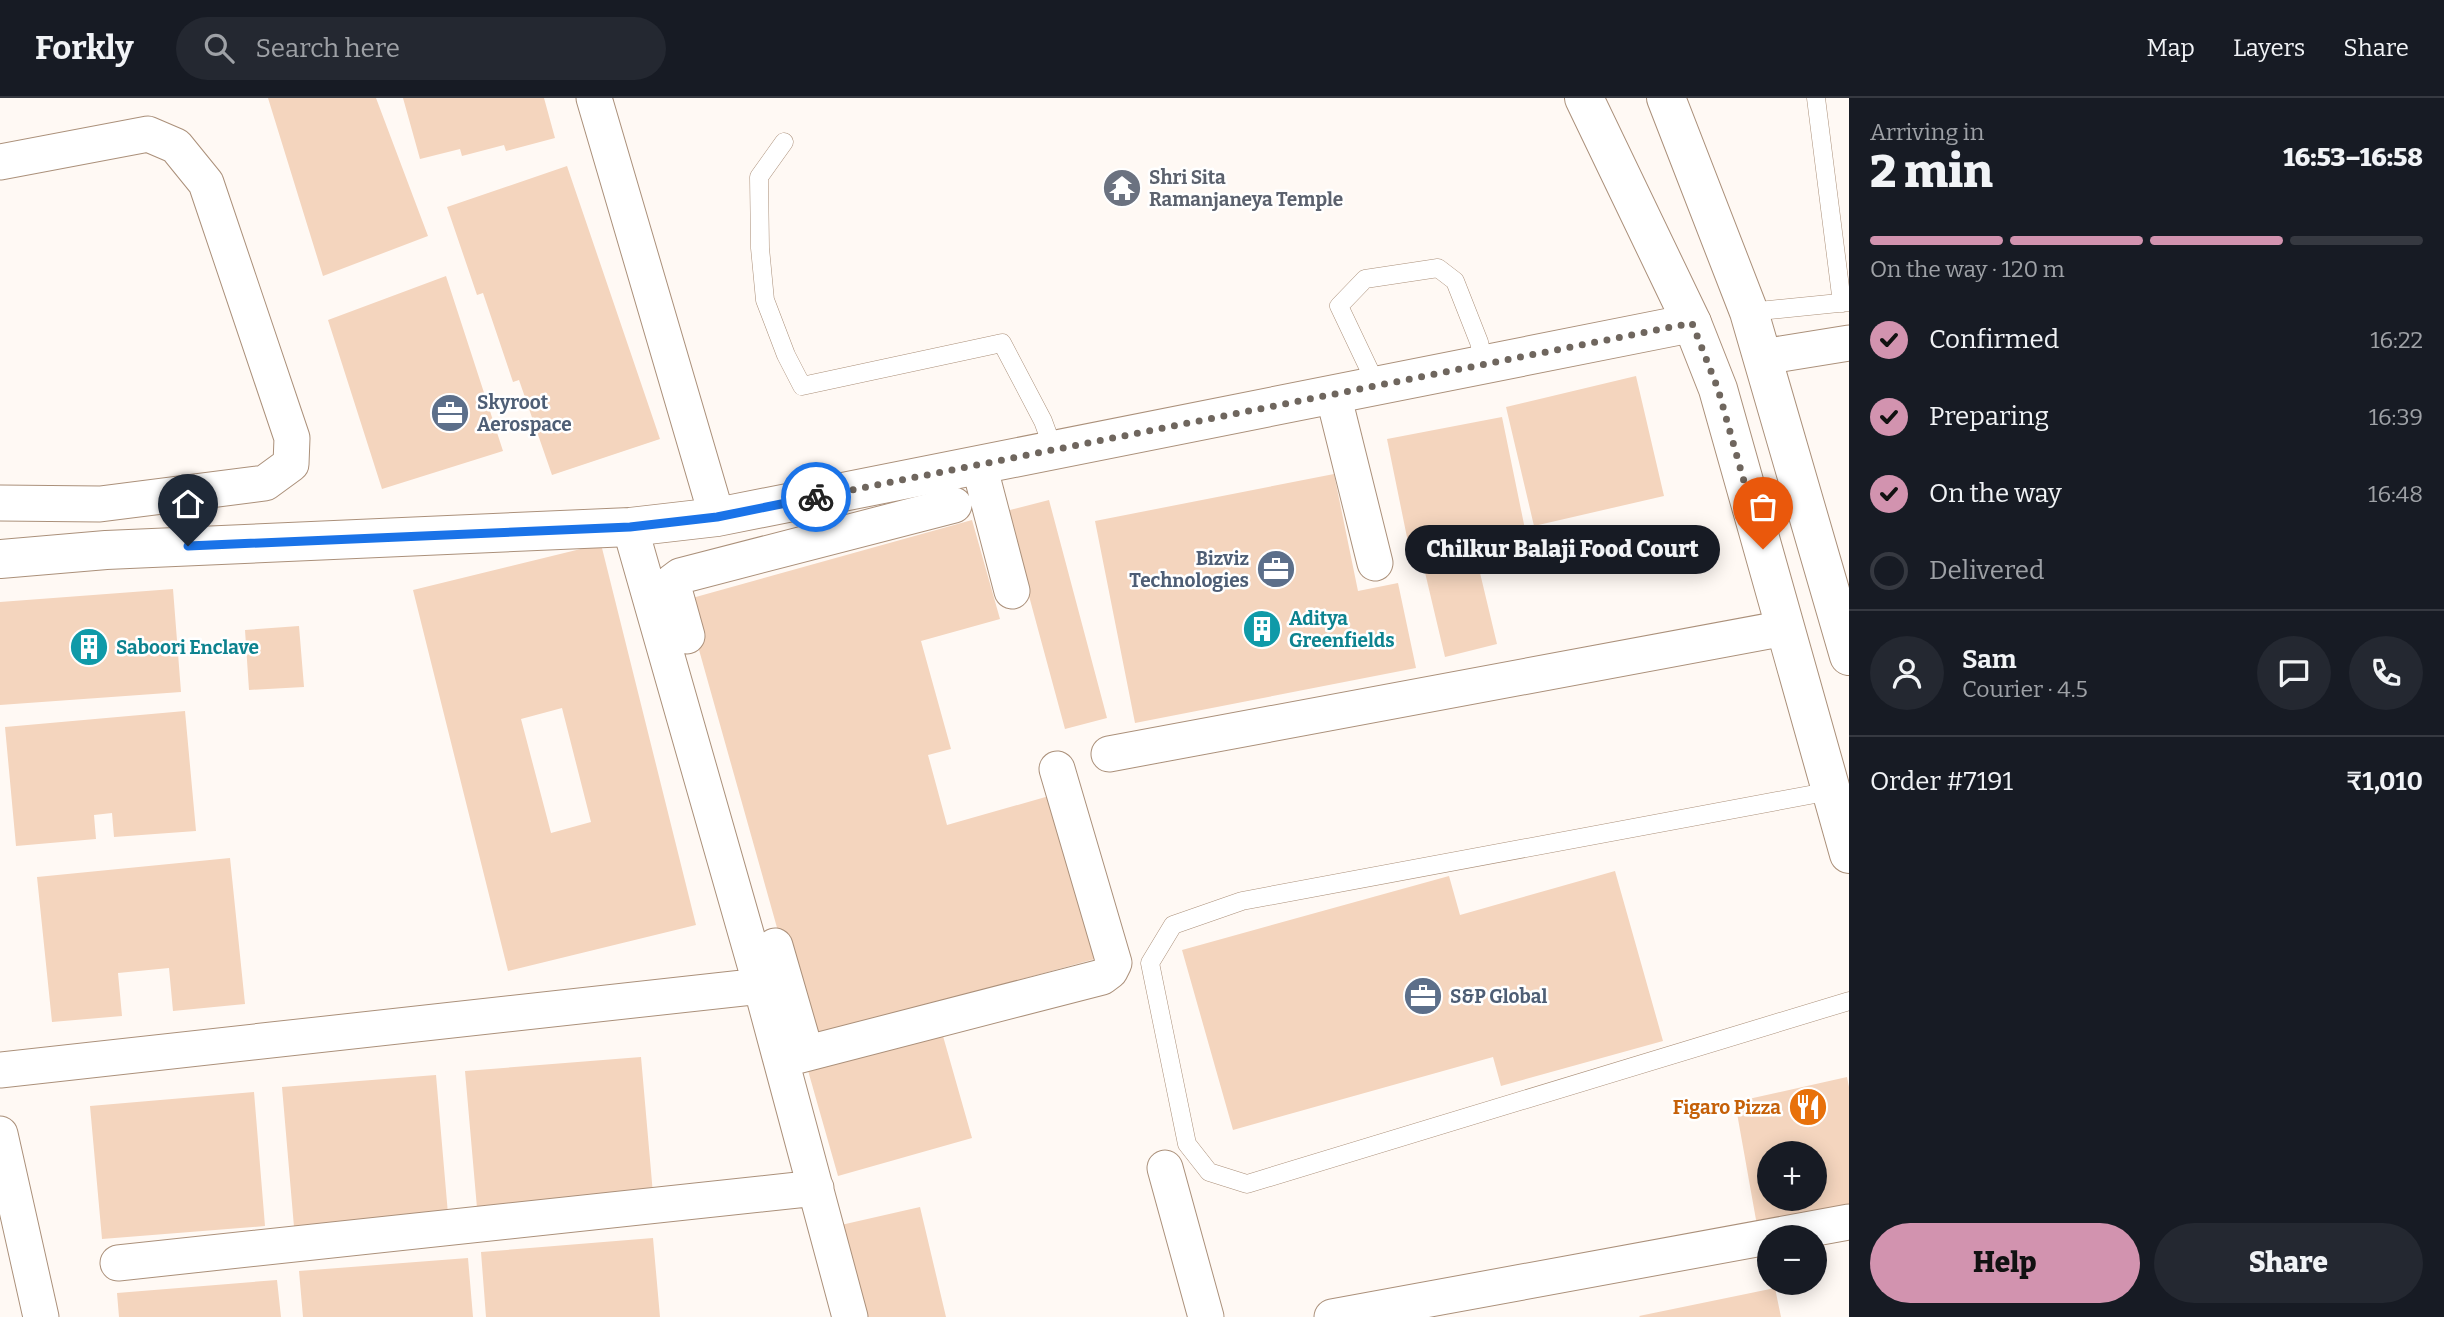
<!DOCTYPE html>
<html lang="en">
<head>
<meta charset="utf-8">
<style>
  body { margin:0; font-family:Bitter,serif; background:#242831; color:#f1f3f6; height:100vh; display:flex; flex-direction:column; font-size:26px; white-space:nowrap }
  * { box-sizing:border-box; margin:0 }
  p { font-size:23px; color:#9ea1a6 }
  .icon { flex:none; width:38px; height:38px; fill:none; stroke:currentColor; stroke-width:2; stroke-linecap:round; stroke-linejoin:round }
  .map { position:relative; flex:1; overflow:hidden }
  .details { display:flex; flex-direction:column; background:#171b24; width:595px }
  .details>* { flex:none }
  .controls { position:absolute; left:1757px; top:1043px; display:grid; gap:14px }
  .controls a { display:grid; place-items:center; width:70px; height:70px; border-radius:50%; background:#171b24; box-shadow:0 4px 18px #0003; font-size:35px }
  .pin { position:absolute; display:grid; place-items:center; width:60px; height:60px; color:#fff; margin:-72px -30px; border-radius:50% 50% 50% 0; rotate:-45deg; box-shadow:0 0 7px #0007 }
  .pin .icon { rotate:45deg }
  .courier { position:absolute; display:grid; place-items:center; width:70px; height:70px; margin:-35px; border:5px solid #1a73e8; border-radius:50%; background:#fff; color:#222; box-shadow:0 2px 9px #0007 }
  .bubble { position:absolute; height:49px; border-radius:24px; background:#171b24; box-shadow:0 4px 18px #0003; font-size:23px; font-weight:800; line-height:49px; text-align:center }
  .summary em { font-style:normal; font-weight:800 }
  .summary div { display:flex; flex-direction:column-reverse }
  .summary { display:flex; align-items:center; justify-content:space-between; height:119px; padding:0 21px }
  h1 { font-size:46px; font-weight:800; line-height:52px }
  .bar { display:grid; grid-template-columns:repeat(4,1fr); gap:10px 7px; align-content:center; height:84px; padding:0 21px }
  .bar i { height:9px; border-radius:5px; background:#363941 }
  .bar .active { background:#d293af }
  .bar p { grid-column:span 4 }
  .line { display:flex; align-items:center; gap:18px; padding:0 21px; border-top:2px solid #363941 }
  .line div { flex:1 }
  .round { display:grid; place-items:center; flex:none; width:74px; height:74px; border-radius:37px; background:#242831 }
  ol { padding:0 21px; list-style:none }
  li { display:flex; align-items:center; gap:21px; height:77px }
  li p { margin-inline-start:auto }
  li .icon { padding:7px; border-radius:50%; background:#d293af; color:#111; stroke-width:4 }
  li:last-child { color:#9ea1a6 }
  li i { width:38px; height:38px; border:4px solid #363941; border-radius:50% }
  .button { display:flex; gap:14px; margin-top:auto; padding:14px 21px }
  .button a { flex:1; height:80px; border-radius:42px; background:#d293af; color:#111; font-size:28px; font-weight:800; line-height:80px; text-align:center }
  .button a+a { background:#242831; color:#f1f3f6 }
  header { display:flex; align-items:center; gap:42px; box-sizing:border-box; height:98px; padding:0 35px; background:#171b24; border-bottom:2px solid #363941 }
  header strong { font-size:33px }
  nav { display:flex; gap:38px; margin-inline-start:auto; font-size:24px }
  .search { width:490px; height:63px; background:#242831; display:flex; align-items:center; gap:18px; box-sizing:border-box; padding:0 24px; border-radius:38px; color:#9ea1a6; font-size:26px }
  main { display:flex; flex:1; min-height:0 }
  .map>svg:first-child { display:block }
  .building { fill:#f4d5be; fill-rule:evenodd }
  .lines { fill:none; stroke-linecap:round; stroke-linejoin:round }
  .lane-casing { stroke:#ab907a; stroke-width:19 }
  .street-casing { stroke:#ab907a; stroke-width:37 }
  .secondary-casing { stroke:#ab907a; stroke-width:40 }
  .primary-casing { stroke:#ab907a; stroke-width:40 }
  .lane { stroke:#fff; stroke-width:18 }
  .street { stroke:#fff; stroke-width:35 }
  .secondary { stroke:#fff; stroke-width:38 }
  .primary { stroke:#fff; stroke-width:38 }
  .done { stroke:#6f665e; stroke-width:7; stroke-dasharray:0 12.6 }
  .route { stroke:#1a73e8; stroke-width:9 }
  .labels { text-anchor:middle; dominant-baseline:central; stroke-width:5; stroke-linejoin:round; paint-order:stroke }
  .worship-label { font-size:19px; font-weight:bold; fill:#5b616d; stroke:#fff; text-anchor:start }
  .service-label { font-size:19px; font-weight:bold; fill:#4e5e75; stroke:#fff; text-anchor:start }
  .culture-label { font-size:19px; font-weight:bold; fill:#0d838f; stroke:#fff; text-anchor:start }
  .food-label { font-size:19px; font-weight:bold; fill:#c56008; stroke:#fff; text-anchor:end }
</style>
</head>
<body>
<header>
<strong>Forkly</strong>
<div class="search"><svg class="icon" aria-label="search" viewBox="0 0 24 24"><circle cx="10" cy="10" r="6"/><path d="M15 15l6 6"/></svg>Search here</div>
<nav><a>Map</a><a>Layers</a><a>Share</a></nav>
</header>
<main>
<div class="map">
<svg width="1849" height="1219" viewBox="0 0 1849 1219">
  <rect width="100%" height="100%" fill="#fff9f4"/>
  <path class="building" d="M 268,0 L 376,0 L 428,138 L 323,178 Z
    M 403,0 L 544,0 L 555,40 L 506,53 L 504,47 L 462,58 L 460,51 L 420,61 Z
    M 567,68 L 660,341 L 552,377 L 519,282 L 513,284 L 483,195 L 477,197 L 447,109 Z
    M 446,178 L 503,353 L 382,391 L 328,222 Z
    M 1636,278 L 1664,398 L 1534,428 L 1506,309 Z
    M 1502,319 L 1526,436 L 1411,459 L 1387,341 Z
    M 1334,376 L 1358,493 L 1398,485 L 1416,570 L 1135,625 L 1095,423 Z
    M 1049,402 L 1107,620 L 1065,631 L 1006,413 Z
    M 972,422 L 1000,521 L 921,543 L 951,651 L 928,657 L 947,727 L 1049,698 L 1095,861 L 808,940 L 685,502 Z
    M 601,446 L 696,827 L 508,873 L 413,492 ZM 562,610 L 591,724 L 551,735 L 521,621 Z
    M 1475,454 L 1497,546 L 1445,559 L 1423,466 Z
    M 173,491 L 181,594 L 0,607 L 0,504 Z
    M 299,528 L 304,589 L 249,592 L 245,532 Z
    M 185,613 L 196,733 L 114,739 L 112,715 L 94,717 L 96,741 L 16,748 L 5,629 Z
    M 230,760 L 245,906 L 173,913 L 169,870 L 118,875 L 122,918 L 52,924 L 37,779 Z
    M 1615,773 L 1663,943 L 1501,988 L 1493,959 L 1233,1032 L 1182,852 L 1449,778 L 1460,817 Z
    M 939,924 L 972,1040 L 838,1078 L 805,962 Z
    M 641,959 L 653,1096 L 477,1110 L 465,973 Z
    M 436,977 L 448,1116 L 294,1129 L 282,989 Z
    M 1847,979 L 1849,989 L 1849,1112 L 1758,1133 L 1735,1004 ZM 1769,1055 L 1815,1055 L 1815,1101 L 1769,1101 Z
    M 254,994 L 265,1128 L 102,1141 L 90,1008 Z
    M 920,1109 L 946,1219 L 862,1219 L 841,1127 Z
    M 653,1140 L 660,1219 L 486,1219 L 481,1154 Z
    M 468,1160 L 473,1219 L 303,1219 L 299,1173 Z
    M 277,1182 L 281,1219 L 119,1219 L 117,1195 Z
    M 1775,1190 L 1781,1219 L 1640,1219 L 1639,1218 Z"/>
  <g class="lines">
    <g class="lane-casing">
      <path id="lane" d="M 1816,0 L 1842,205
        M 784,44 L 759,79 L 760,150 L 765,202 L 786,257 L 802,288 L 1002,245 L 1043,323 L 1054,353
        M 1749,214 L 1849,204
        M 1377,288 L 1339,208 L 1365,181 L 1438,170 L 1455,183 L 1479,244 L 1484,266
        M 1831,693 L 1242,803 L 1173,827 L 1150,865 L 1187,1046 L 1209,1074 L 1247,1086 L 1849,903"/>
    </g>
    <g class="street-casing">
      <path id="street" d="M 594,0 L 717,419
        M 0,64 L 148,36 L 176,48 L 206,85 L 292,340 L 291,366 L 265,385 L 100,406 L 0,405
        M 1762,259 L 1849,245
        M 1333,296 L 1375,465
        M 979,367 L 1012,493
        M 630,429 L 761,888 L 850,1219
        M 687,538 L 672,484 L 680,478 L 954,407
        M 1109,656 L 1785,530
        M 775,848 L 806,955
        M 785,961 L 1102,879 L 1110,873 L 1114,865 L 1057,671
        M 0,972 L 761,888
        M 0,1036 L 41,1219
        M 1165,1070 L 1206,1219
        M 118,1165 L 816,1090
        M 1332,1219 L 1849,1124"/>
    </g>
    <g class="secondary-casing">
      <path id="secondary" d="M 0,461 L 106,452 L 630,429 L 717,419 L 1692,225"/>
    </g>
    <g class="primary-casing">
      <path id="primary" d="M 1584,0 L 1692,225 L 1718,291 L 1849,756
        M 1666,0 L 1749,214 L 1849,558"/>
    </g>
    <use href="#lane" class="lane"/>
    <use href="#street" class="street"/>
    <use href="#secondary" class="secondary"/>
    <use href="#primary" class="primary"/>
  </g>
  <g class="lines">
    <path class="done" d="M 816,399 L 1692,225 L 1718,291 L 1763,451"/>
    <path class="route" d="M 188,448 L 630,429 L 717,419 L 816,399"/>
  </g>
  <defs>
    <g id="temple-disc" transform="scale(2.0125)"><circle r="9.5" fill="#6b7280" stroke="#fff"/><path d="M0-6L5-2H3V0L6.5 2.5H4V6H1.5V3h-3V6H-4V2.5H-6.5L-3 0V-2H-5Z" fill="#fff"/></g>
    <g id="office-disc" transform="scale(2.0125)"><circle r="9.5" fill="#5c6f8a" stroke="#fff"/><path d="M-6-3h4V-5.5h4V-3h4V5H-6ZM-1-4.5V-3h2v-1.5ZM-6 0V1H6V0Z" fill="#fff"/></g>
    <g id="building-disc" transform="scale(2.0125)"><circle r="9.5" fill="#0f9aa8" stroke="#fff"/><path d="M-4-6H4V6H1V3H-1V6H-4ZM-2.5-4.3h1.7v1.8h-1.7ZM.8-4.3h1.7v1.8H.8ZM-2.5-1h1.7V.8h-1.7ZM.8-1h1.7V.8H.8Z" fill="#fff"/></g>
    <g id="restaurant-disc" transform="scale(2.0125)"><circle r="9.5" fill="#e8710a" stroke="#fff"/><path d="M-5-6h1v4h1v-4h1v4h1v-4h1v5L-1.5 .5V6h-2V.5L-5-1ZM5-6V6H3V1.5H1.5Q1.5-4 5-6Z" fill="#fff"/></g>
  </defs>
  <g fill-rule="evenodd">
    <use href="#temple-disc" x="1122" y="90"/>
    <use href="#office-disc" x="450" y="315"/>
    <use href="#office-disc" x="1276" y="471"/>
    <use href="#building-disc" x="1262" y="531"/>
    <use href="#building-disc" x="89" y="549"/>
    <use href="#office-disc" x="1423" y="898"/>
    <use href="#restaurant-disc" x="1808" y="1009"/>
  </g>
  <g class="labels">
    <g class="worship-label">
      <text x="1149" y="79">Shri Sita<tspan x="1149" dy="22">Ramanjaneya Temple</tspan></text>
    </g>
    <g class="service-label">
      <text x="477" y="304">Skyroot<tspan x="477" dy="22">Aerospace</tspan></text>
      <text x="1249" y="460" text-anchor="end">Bizviz<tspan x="1249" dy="22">Technologies</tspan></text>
      <text x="1450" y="898">S&amp;P Global</text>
    </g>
    <g class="culture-label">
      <text x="1289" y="520">Aditya<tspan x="1289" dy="22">Greenfields</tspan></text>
      <text x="116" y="549">Saboori Enclave</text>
    </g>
    <g class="food-label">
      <text x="1781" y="1009">Figaro Pizza</text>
    </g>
  </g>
</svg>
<div class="controls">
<a>+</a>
<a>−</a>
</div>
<div class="pin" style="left:1763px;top:451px;background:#ea580c"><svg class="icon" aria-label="bag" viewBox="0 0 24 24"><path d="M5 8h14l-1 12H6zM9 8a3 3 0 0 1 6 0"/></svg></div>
<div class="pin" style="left:188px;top:448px;background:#1f2937"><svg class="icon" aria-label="home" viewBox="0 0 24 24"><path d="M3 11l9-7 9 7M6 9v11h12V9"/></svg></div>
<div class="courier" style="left:816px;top:399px"><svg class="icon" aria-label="bike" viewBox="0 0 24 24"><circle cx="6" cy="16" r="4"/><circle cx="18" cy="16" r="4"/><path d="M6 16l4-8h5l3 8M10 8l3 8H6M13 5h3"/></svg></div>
<div class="bubble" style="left:1405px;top:427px;width:315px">Chilkur Balaji Food Court</div>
</div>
<section class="details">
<div class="summary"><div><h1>2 min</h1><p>Arriving in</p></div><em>16:53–16:58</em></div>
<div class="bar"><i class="active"></i><i class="active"></i><i class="active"></i><i></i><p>On the way · 120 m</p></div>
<ol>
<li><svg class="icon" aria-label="check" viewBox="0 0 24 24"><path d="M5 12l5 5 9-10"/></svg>Confirmed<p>16:22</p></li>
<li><svg class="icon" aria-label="check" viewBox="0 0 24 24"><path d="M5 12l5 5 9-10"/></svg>Preparing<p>16:39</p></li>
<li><svg class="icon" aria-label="check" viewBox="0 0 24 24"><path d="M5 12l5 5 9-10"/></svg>On the way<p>16:48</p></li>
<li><i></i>Delivered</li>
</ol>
<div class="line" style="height:126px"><a class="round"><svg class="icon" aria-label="person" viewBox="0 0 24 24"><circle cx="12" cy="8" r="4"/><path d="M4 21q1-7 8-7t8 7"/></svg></a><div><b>Sam</b><p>Courier · 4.5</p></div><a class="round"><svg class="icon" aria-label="chat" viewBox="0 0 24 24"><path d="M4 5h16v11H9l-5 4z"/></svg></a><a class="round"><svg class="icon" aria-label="phone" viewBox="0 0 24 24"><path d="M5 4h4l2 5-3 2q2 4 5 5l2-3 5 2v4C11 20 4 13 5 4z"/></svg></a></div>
<div class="line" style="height:91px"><div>Order #7191</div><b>₹1,010</b></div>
<div class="button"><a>Help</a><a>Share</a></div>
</section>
</main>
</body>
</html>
